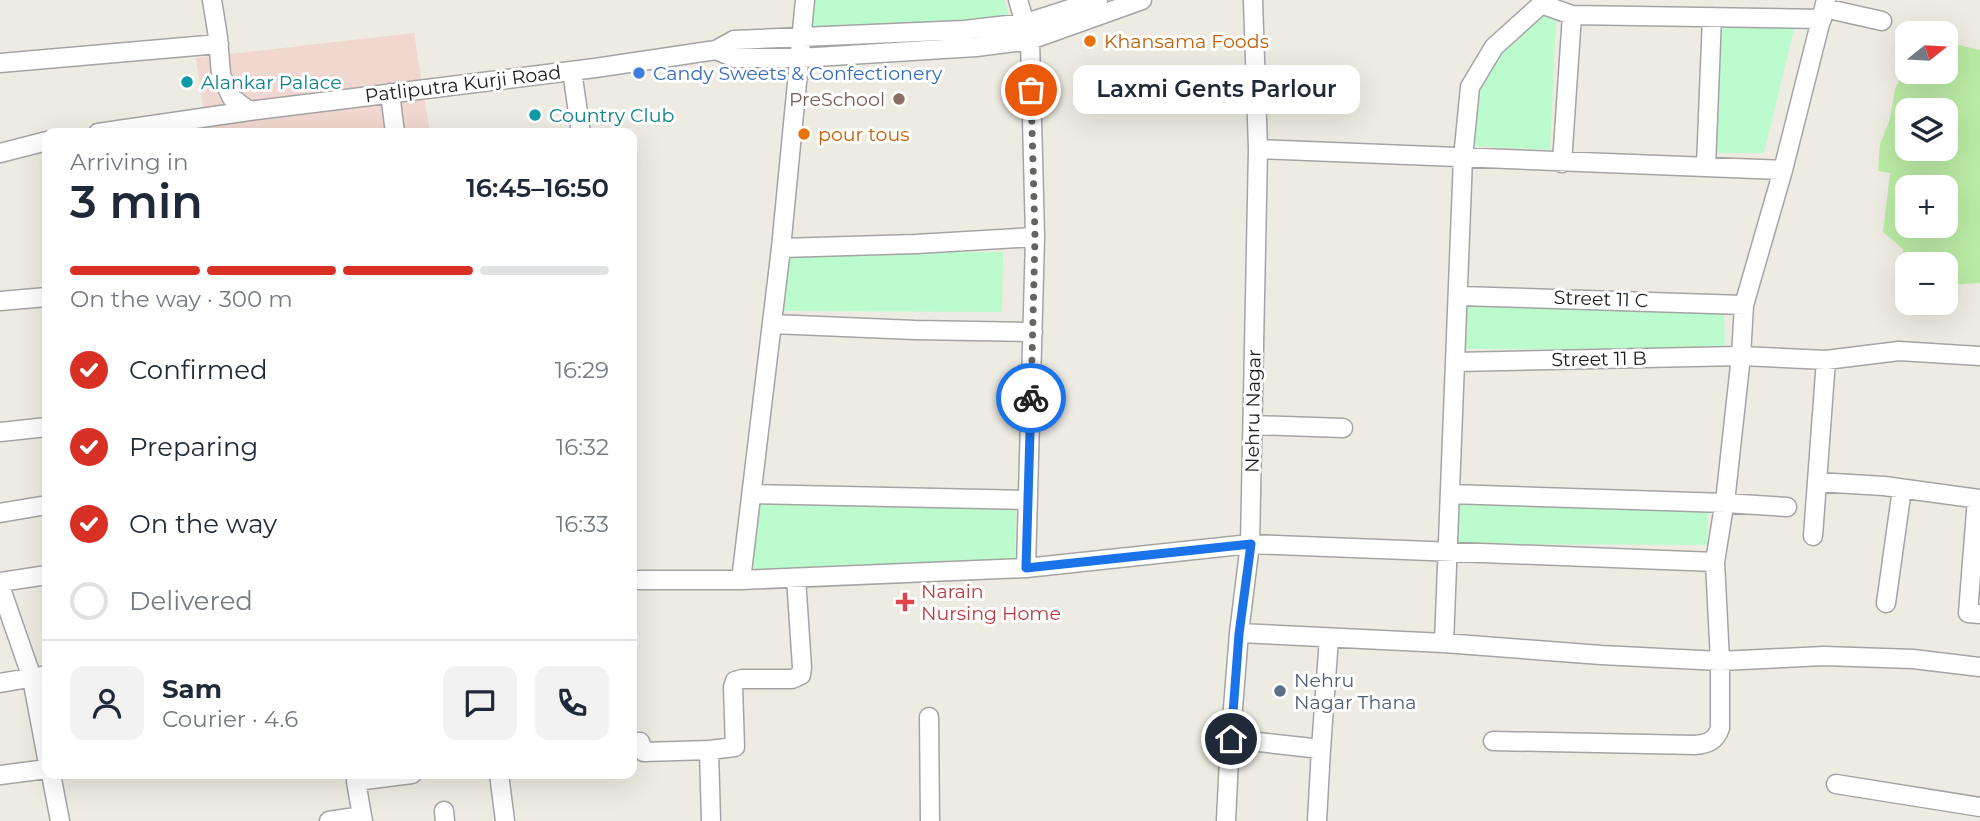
<!DOCTYPE html>
<html lang="en">
<head>
<meta charset="utf-8">
<style>
  body { margin:0; font-family:Montserrat,sans-serif; background:#f2f2f3; color:#1f2937; height:100vh; display:flex; flex-direction:column; font-size:26px; white-space:nowrap }
  * { box-sizing:border-box; margin:0 }
  p { font-size:23px; color:#747a83 }
  .icon { flex:none; width:38px; height:38px; fill:none; stroke:currentColor; stroke-width:2; stroke-linecap:round; stroke-linejoin:round }
  .map { position:relative; flex:1; overflow:hidden }
  .side { position:absolute; left:42px; top:128px; width:595px; height:651px; display:flex; flex-direction:column; background:#fff; border-radius:14px; box-shadow:0 7px 28px #0002 }
  .side>* { flex:none }
  .needle { width:46px; rotate:72deg }
  .fabs { position:absolute; left:1895px; top:21px; display:grid; gap:14px }
  .fabs a { display:grid; place-items:center; width:63px; height:63px; border-radius:14px; background:#fff; box-shadow:0 7px 28px #0002; font-size:35px }
  .pin { position:absolute; display:grid; place-items:center; width:60px; height:60px; color:#fff; margin:-30px; border:4px solid #fff; border-radius:50%; box-shadow:0 2px 7px #0007 }
  .courier { position:absolute; display:grid; place-items:center; width:70px; height:70px; margin:-35px; border:5px solid #1a73e8; border-radius:50%; background:#fff; color:#222; box-shadow:0 2px 9px #0007 }
  .bubble { position:absolute; height:49px; border-radius:14px; background:#fff; box-shadow:0 7px 28px #0002; font-size:23px; font-weight:600; line-height:49px; text-align:center }
  .headline em { font-style:normal; font-weight:600 }
  .headline div { display:flex; flex-direction:column-reverse }
  .headline { display:flex; align-items:center; justify-content:space-between; height:119px; padding:0 28px }
  h1 { font-size:46px; font-weight:600; line-height:52px }
  .bar { display:grid; grid-template-columns:repeat(4,1fr); gap:10px 7px; align-content:center; height:84px; padding:0 28px }
  .bar i { height:9px; border-radius:5px; background:#e0e1e3 }
  .bar .selected { background:#d93025 }
  .bar p { grid-column:span 4 }
  .line { display:flex; align-items:center; gap:18px; padding:0 28px; border-top:2px solid #e0e1e3 }
  .line div { flex:1 }
  .round { display:grid; place-items:center; flex:none; width:74px; height:74px; border-radius:14px; background:#f2f2f3 }
  ol { padding:0 28px; list-style:none }
  li { display:flex; align-items:center; gap:21px; height:77px }
  li p { margin-inline-start:auto }
  li .icon { padding:7px; border-radius:50%; background:#d93025; color:#fff; stroke-width:4 }
  li:last-child { color:#747a83 }
  li i { width:38px; height:38px; border:4px solid #e0e1e3; border-radius:50% }
  .map>svg:first-child { display:block }
  .commercial { fill:#f0d7d0 }
  .grass { fill:#baeba5; fill-rule:evenodd }
  .park { fill:#bcfbcd }
  .lines { fill:none; stroke-linecap:round; stroke-linejoin:round }
  .minor-casing { stroke:#a4a4a4; stroke-width:21 }
  .minor { stroke:#fff; stroke-width:18 }
  .done { stroke:#666562; stroke-width:7; stroke-dasharray:0 12.6 }
  .route { stroke:#1a73e8; stroke-width:9 }
  .food-dot { fill:#e8710a; stroke:#fff; stroke-width:2.5 }
  .shop-dot { fill:#3f7fe0; stroke:#fff; stroke-width:2.5 }
  .culture-dot { fill:#0f9aa8; stroke:#fff; stroke-width:2.5 }
  .education-dot { fill:#8d6e63; stroke:#fff; stroke-width:2.5 }
  .health-dot { fill:#e0444e; stroke:#fff; stroke-width:2.5 }
  .service-dot { fill:#5c6f8a; stroke:#fff; stroke-width:2.5 }
  .labels { text-anchor:middle; dominant-baseline:central; stroke-width:6; stroke-linejoin:round; paint-order:stroke }
  .food-label { font-size:19px; fill:#c56008; stroke:#fff; text-anchor:start }
  .shop-label { font-size:19px; fill:#366cbe; stroke:#fff; text-anchor:start }
  .culture-label { font-size:19px; fill:#0d838f; stroke:#fff; text-anchor:start }
  .street-label { font-size:19px; fill:#1d1d1d; stroke:#fff }
  .education-label { font-size:19px; fill:#785e54; stroke:#fff; text-anchor:end }
  .health-label { font-size:19px; fill:#be3a42; stroke:#fff; text-anchor:start }
  .service-label { font-size:19px; fill:#4e5e75; stroke:#fff; text-anchor:start }
</style>
</head>
<body>
<div class="map">
<svg width="1980" height="821" viewBox="0 0 1980 821">
  <rect width="100%" height="100%" fill="#eeece2"/>
  <path class="commercial" d="M 414,33 L 430,133 L 207,133 L 196,58 Z"/>
  <path class="grass" d="M 1946,42 L 1980,50 L 1980,283 L 1946,285 L 1946,264 L 1908,264 L 1907,282 L 1902,277 L 1904,263 L 1903,249 L 1883,232 L 1890,173 L 1878,171 L 1880,144 L 1890,119 L 1895,89 L 1907,64 L 1908,72 L 1946,72 ZM 1908,110 L 1946,110 L 1946,149 L 1908,149 ZM 1946,187 L 1946,226 L 1908,226 L 1908,187 Z"/>
  <path class="park" d="M 815,0 L 1004,0 L 1012,25 L 811,40 Z
    M 1546,13 L 1556,19 L 1550,150 L 1470,146 C 1471,115 1476,76 1497,51 C 1509,36 1530,25 1546,13 Z
    M 1720,24 L 1795,25 L 1764,153 L 1710,153 Z
    M 1003,252 L 1002,312 L 781,311 L 786,253 Z
    M 1466,303 L 1724,309 L 1725,350 L 1466,349 Z
    M 1455,498 L 1708,509 L 1707,545 L 1452,544 Z
    M 759,502 L 1016,510 L 1015,559 L 750,572 Z"/>
  <g class="lines">
    <g class="minor-casing">
      <path id="minor" d="M 212,0 L 218,37 L 221,75 L 232,98 L 249,111 L 595,68 L 716,50 L 734,40 L 964,30 L 1026,23 L 1098,0
        M 1018,0 L 1030,40 L 1035,237 L 1026,568
        M 1541,4 L 1572,15 L 1822,19
        M 1824,8 L 1882,21
        M 716,50 L 735,58 L 800,58 L 976,47 L 1030,40 L 1142,0
        M 0,63 L 219,44
        M 572,71 L 581,133
        M 390,93 L 395,133
        M 98,133 L 249,111
        M 1258,149 L 1783,170
        M 0,153 L 47,141
        M 1562,163 L 1572,15
        M 1706,166 L 1712,17
        M 781,248 L 916,244 L 1035,237
        M 1459,296 L 1744,305
        M 0,301 L 47,297
        M 772,324 L 915,330 L 1033,332
        M 1456,362 L 1741,356 L 1826,360 L 1899,351 L 1980,356
        M 1253,425 L 1343,428
        M 0,432 L 47,427
        M 1817,482 L 1884,486 L 1980,499
        M 752,494 L 1027,500
        M 1451,494 L 1725,503 L 1787,507
        M 1977,499 L 1968,613 L 1980,614
        M 0,513 L 47,505
        M 1813,536 L 1826,360
        M 632,580 L 741,580 L 1026,568 L 1250,544 L 1715,562
        M 741,580 L 781,248 L 805,0
        M 0,582 L 47,575
        M 0,586 L 32,678 L 47,758
        M 1886,603 L 1902,489
        M 1239,633 L 1444,643 L 1601,655 L 1720,661 L 1824,656 L 1913,659 L 1980,667
        M 1444,643 L 1463,158 L 1470,87 L 1494,47 L 1546,0
        M 0,683 L 47,675
        M 929,717 L 930,821
        M 1231,739 L 1321,749 L 1329,638
        M 1493,741 L 1695,745 C 1707,744 1716,741 1720,728 L 1720,661 L 1715,562 L 1726,493 L 1741,356 L 1744,305 L 1783,170 L 1826,0
        M 632,743 L 640,742 L 644,752 L 709,750 L 711,821
        M 709,750 L 735,747 L 733,687 L 735,681 L 742,679 L 792,679 L 801,675 L 802,667 L 796,578
        M 51,774 L 60,821
        M 499,774 L 505,821
        M 0,775 L 47,769
        M 1836,784 L 1980,807
        M 444,811 L 445,821
        M 362,816 L 356,781 L 412,774
        M 329,821 L 362,816 L 363,821
        M 1226,821 L 1229,758 L 1239,633 L 1250,544 L 1258,149 L 1253,0
        M 1317,821 L 1321,749"/>
    </g>
    <use href="#minor" class="minor"/>
  </g>
  <g class="lines">
    <path class="done" d="M 1031,398 L 1035,237 L 1031,90"/>
    <path class="route" d="M 1031,398 L 1026,568 L 1251,544 L 1239,634 L 1231,739"/>
  </g>
  <g class="food-dot">
    <circle cx="1090" cy="41" r="7"/>
    <circle cx="804" cy="134" r="7"/>
  </g>
  <circle class="shop-dot" cx="639" cy="73" r="7"/>
  <g class="culture-dot">
    <circle cx="187" cy="82" r="7"/>
    <circle cx="535" cy="115" r="7"/>
  </g>
  <circle class="education-dot" cx="899" cy="99" r="7"/>
  <path class="health-dot" d="M901.5 591.5h7v7h7v7h-7v7h-7v-7h-7v-7h7z"/>
  <circle class="service-dot" cx="1280" cy="691" r="7"/>
  <g class="labels">
    <g class="food-label">
      <text x="1104" y="41">Khansama Foods</text>
      <text x="818" y="134">pour tous</text>
    </g>
    <g class="shop-label">
      <text x="653" y="73">Candy Sweets &amp; Confectionery</text>
    </g>
    <g class="culture-label">
      <text x="201" y="82">Alankar Palace</text>
      <text x="549" y="115">Country Club</text>
    </g>
    <g class="street-label">
      <text transform="translate(463 84) rotate(-7)">Patliputra Kurji Road</text>
      <text transform="translate(1601 299) rotate(2)">Street 11 C</text>
      <text transform="translate(1599 359) rotate(-1)">Street 11 B</text>
      <text transform="translate(1253 411) rotate(-89)">Nehru Nagar</text>
    </g>
    <g class="education-label">
      <text x="885" y="99">PreSchool</text>
    </g>
    <g class="health-label">
      <text x="921" y="591">Narain<tspan x="921" dy="22">Nursing Home</tspan></text>
    </g>
    <g class="service-label">
      <text x="1294" y="680">Nehru<tspan x="1294" dy="22">Nagar Thana</tspan></text>
    </g>
  </g>
</svg>
<div class="fabs">
<a><svg class="needle" viewBox="-14 -14 28 28"><path d="M0-13l5 13h-10z" fill="#e53935"/><path d="M0 13l5-13h-10z" fill="#747a83"/></svg></a>
<a><svg class="icon" aria-label="layers" viewBox="0 0 24 24"><path d="M12 4l9 5-9 5-9-5zM3 14l9 5 9-5"/></svg></a>
<a>+</a>
<a>−</a>
</div>
<div class="pin" style="left:1031px;top:90px;background:#ea580c"><svg class="icon" aria-label="bag" viewBox="0 0 24 24"><path d="M5 8h14l-1 12H6zM9 8a3 3 0 0 1 6 0"/></svg></div>
<div class="pin" style="left:1231px;top:739px;background:#1f2937"><svg class="icon" aria-label="home" viewBox="0 0 24 24"><path d="M3 11l9-7 9 7M6 9v11h12V9"/></svg></div>
<div class="courier" style="left:1031px;top:398px"><svg class="icon" aria-label="bike" viewBox="0 0 24 24"><circle cx="6" cy="16" r="4"/><circle cx="18" cy="16" r="4"/><path d="M6 16l4-8h5l3 8M10 8l3 8H6M13 5h3"/></svg></div>
<div class="bubble" style="left:1073px;top:65px;width:287px">Laxmi Gents Parlour</div>
<section class="side">
<div class="headline"><div><h1>3 min</h1><p>Arriving in</p></div><em>16:45–16:50</em></div>
<div class="bar"><i class="selected"></i><i class="selected"></i><i class="selected"></i><i></i><p>On the way · 300 m</p></div>
<ol>
<li><svg class="icon" aria-label="check" viewBox="0 0 24 24"><path d="M5 12l5 5 9-10"/></svg>Confirmed<p>16:29</p></li>
<li><svg class="icon" aria-label="check" viewBox="0 0 24 24"><path d="M5 12l5 5 9-10"/></svg>Preparing<p>16:32</p></li>
<li><svg class="icon" aria-label="check" viewBox="0 0 24 24"><path d="M5 12l5 5 9-10"/></svg>On the way<p>16:33</p></li>
<li><i></i>Delivered</li>
</ol>
<div class="line" style="height:126px"><a class="round"><svg class="icon" aria-label="person" viewBox="0 0 24 24"><circle cx="12" cy="8" r="4"/><path d="M4 21q1-7 8-7t8 7"/></svg></a><div><b>Sam</b><p>Courier · 4.6</p></div><a class="round"><svg class="icon" aria-label="chat" viewBox="0 0 24 24"><path d="M4 5h16v11H9l-5 4z"/></svg></a><a class="round"><svg class="icon" aria-label="phone" viewBox="0 0 24 24"><path d="M5 4h4l2 5-3 2q2 4 5 5l2-3 5 2v4C11 20 4 13 5 4z"/></svg></a></div>
</section>
</div>
</body>
</html>
